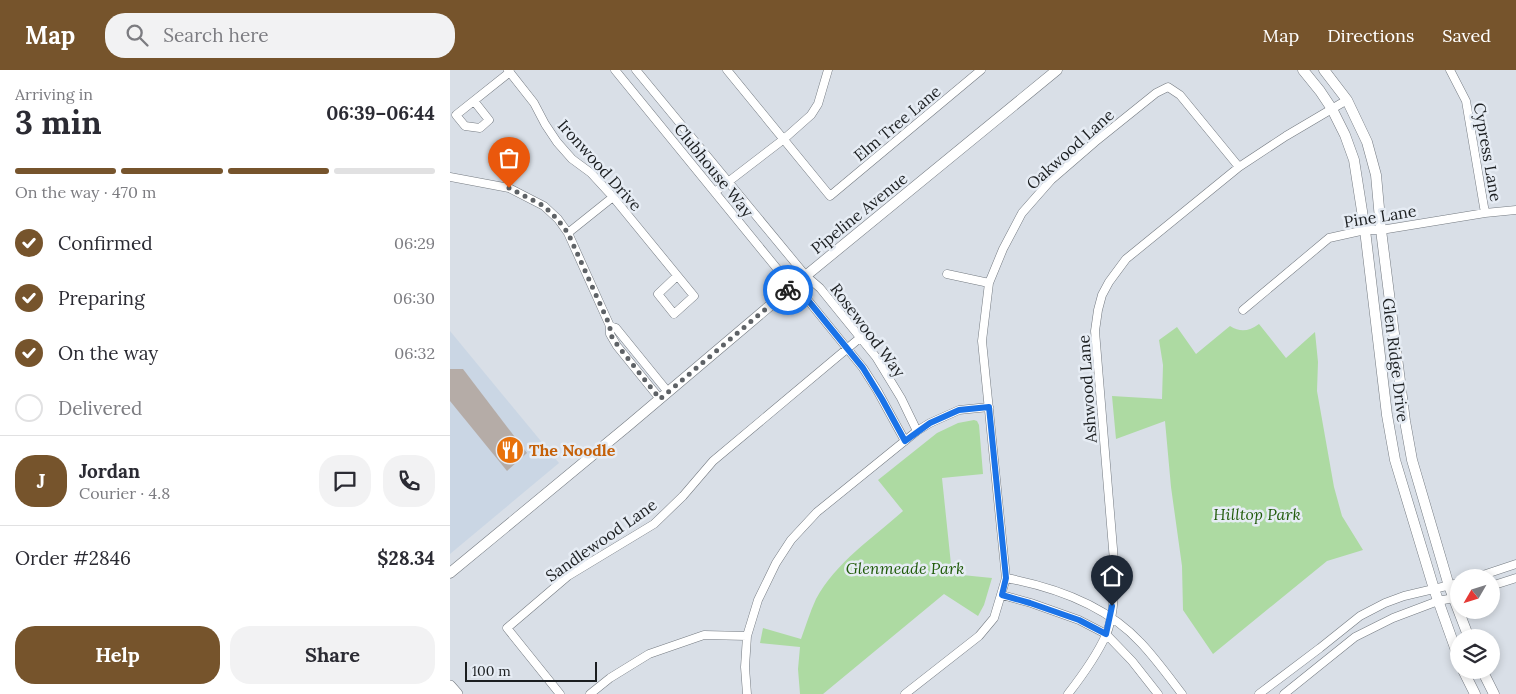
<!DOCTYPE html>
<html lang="en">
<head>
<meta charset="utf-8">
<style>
  body { margin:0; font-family:Lora,serif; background:#f2f2f3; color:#2b2b33; height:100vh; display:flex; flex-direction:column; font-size:19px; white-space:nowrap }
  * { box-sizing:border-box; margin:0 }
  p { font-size:16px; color:#7c7c81 }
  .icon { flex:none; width:28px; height:28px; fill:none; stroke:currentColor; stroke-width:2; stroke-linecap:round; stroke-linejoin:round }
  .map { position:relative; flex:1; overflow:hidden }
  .panel { display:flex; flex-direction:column; background:#fff; width:450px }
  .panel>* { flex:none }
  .needle { width:32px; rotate:231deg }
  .buttons { position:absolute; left:1000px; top:499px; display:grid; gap:10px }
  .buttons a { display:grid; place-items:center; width:50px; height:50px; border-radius:50%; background:#fff; box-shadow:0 2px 8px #0003; font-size:25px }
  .scale { position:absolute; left:15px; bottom:12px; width:132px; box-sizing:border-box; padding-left:5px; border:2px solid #1b1e20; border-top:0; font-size:14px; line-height:18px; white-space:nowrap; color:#1b1e20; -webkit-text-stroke:4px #e6ecf4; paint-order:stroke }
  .pin { position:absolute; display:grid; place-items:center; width:42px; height:42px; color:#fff; margin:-51px -21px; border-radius:50% 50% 50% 0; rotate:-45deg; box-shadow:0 0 5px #0007 }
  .pin .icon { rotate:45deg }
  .courier { position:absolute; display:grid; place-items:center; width:50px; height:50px; margin:-25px; border:4px solid #1a73e8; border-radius:50%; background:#fff; color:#222; box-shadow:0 1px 6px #0007 }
  .summary em { font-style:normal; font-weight:700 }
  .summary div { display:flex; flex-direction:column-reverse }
  .summary { display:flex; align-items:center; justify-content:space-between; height:85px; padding:0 15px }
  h1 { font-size:32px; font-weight:700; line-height:38px }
  .bar { display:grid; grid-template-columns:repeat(4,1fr); gap:8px 5px; align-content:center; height:60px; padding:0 15px }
  .bar i { height:6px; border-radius:4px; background:#e1e1e2 }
  .bar .active { background:#76542c }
  .bar p { grid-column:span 4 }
  .line { display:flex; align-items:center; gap:12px; padding:0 15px; border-top:1px solid #e1e1e2 }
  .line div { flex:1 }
  .round { display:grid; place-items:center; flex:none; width:52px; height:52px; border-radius:20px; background:#f2f2f3 }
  ol { padding:0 15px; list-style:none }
  li { display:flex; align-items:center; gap:15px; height:55px }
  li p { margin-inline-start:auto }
  li .icon { padding:5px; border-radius:50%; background:#76542c; color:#fff; stroke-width:4 }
  li:last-child { color:#7c7c81 }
  li i { width:28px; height:28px; border:2px solid #e1e1e2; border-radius:50% }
  .button { display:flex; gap:10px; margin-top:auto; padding:10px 15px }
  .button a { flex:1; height:58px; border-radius:20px; background:#76542c; color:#fff; font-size:20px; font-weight:700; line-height:58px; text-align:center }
  .button a+a { background:#f2f2f3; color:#2b2b33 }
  header { display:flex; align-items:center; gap:30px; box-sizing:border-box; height:70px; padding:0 25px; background:#76542c; color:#fff }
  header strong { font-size:24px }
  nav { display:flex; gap:28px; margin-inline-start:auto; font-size:18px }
  .search { width:350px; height:45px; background:#f2f2f3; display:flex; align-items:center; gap:12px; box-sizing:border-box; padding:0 18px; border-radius:20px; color:#7c7c81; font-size:19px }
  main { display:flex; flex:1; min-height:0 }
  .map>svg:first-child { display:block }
  .built { fill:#cad6e4 }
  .green { fill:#addaa2 }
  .building { fill:#b5aca7 }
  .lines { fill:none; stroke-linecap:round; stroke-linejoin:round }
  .street-casing { stroke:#747a81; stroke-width:9 }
  .secondary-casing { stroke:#747a81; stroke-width:11 }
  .primary-casing { stroke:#747a81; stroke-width:12 }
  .street { stroke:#fff; stroke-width:8 }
  .secondary { stroke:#fff; stroke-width:10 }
  .primary { stroke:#fff; stroke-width:11 }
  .done { stroke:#5e6266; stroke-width:5; stroke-dasharray:0 9 }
  .route { stroke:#1a73e8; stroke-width:6 }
  .labels { text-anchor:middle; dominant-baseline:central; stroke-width:5; stroke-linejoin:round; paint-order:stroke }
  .street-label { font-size:16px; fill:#1b1e20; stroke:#e6ecf4 }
  .food-label { font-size:16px; font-weight:bold; fill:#c56008; stroke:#e6ecf4; text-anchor:start }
  .park-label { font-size:16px; font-style:italic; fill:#205b0a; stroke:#e6ecf4 }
</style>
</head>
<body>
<header>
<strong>Map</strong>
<div class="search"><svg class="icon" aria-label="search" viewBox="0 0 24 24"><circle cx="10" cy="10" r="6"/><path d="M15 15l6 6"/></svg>Search here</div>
<nav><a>Map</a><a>Directions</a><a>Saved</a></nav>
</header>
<main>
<section class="panel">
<div class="summary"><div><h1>3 min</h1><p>Arriving in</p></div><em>06:39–06:44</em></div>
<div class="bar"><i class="active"></i><i class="active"></i><i class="active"></i><i></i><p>On the way · 470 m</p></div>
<ol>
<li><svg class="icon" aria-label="check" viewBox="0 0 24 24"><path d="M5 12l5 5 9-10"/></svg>Confirmed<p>06:29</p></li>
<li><svg class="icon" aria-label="check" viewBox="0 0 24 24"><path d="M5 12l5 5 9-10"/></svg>Preparing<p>06:30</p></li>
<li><svg class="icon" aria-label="check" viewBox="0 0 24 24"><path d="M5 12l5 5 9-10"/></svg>On the way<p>06:32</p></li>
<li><i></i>Delivered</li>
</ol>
<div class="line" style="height:90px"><b class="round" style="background:#76542c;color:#fff">J</b><div><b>Jordan</b><p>Courier · 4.8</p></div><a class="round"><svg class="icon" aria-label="chat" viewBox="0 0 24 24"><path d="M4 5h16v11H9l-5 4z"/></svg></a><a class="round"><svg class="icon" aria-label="phone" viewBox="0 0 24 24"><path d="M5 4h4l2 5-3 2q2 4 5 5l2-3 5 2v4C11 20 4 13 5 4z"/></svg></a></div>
<div class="line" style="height:65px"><div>Order #2846</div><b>$28.34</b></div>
<div class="button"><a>Help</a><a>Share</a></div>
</section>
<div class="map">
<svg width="1066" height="624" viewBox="0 0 1066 624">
  <rect width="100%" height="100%" fill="#d9dfe7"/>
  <path class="built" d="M 0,261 L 109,393 L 0,484 Z"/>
  <path class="green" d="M 809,254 L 836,288 L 865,262 L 868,292 L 867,321 L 884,417 L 892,446 L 913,480 L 877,491 L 763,584 L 733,540 L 732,496 L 721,417 L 715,351 L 666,369 L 662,326 L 712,329 L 713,295 L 709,270 L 727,257 L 746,284 L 780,256 C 791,263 799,261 809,254 Z
    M 524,350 L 527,351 L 529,355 L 533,404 L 492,408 L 502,504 L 542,508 L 534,535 L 528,546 L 494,524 L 373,624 L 350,624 L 348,599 L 350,577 L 310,573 L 313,558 L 351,569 C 356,555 360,542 366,529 C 386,492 423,468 453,441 L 428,410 L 487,363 L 508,353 Z"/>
  <path class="building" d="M 0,299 L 13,299 L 77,383 L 57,401 L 0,331 Z"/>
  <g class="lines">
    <g class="street-casing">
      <path id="street" d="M 58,0 L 84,33 L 95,54 L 107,72 L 122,89 L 141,103 L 163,127 L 244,226 L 224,244 L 208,224 L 227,206
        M 165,0 L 342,217 L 357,229 L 413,298 L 427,320 L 455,371
        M 186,0 L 356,206 L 370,218 L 426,287 L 451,328 L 467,361
        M 277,0 L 380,126 L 531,0
        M 1000,0 L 1016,31 L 1035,143
        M 24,31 L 39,50 L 30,58 L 15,56 L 6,45 L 60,2
        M 0,107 L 59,118 L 94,136 L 108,149 L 118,163 L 160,256 L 160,264 L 167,276 L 210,329
        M 265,122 L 334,69 L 361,45 L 368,34 L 378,0
        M 118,163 L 163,127
        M 497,204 L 539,213
        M 793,240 L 879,168 L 915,160 L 931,160 L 1035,143 L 1066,140
        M 160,256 L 166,258 L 218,322
        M 556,508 C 604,517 657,536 691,573 C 706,589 719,607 732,624
        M 1024,508 L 1066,494
        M 1041,516 L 1066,508
        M 552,525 L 581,533 L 629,550 L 656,564 L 682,591 L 708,624
        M 110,624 L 57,558 L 118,506 L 204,454 L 233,426 L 263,391 L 411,267
        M 140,624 L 160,608 L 199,584 L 254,565 L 297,566
        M 297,624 L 295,597 L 297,566 L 308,530 L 326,493 L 341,470 L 367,442 L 467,361 L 480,353 L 509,340 L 539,337
        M 455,624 L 529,566 L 544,548 L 556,508 L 532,271 L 539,213 L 553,179 L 572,143 L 601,110 L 645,72 L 706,23 L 718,17 L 730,25 L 789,97
        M 618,624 C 632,606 646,587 656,565 C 664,546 664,523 665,503 L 645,261 L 648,240 L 652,225 L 659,212 L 676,189 L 789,97 L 836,66 L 897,30
        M 809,624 L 870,578 L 910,546 L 935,533 L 954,526 L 1009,513
        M 834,624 L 905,567 L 943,548 L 988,531 L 1009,527"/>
    </g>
    <g class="secondary-casing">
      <path id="secondary" d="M 853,0 L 870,21 L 882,39 L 895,65 L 904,90 L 915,160 L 937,345 L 945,390 L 984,519 L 1009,589
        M 874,0 L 897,30 L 917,72 L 926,105 L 931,160 L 955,351 L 962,390 L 999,516 L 1019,568
        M 0,503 L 179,355 L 342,217 L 607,0
        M 1013,600 L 1025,624
        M 1032,600 L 1044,624"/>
    </g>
    <g class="primary-casing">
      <path id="primary" d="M 0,616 L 7,624"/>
    </g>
    <use href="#street" class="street"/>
    <use href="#secondary" class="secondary"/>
    <use href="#primary" class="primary"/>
  </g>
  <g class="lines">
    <path class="done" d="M 59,118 L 94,136 L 108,150 L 118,163 L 160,256 L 160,264 L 168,276 L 210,329 L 338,220"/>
    <path class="route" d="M 338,220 L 342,217 L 357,229 L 413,298 L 432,329 L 455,371 L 480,353 L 509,340 L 539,337 L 556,508 L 552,525 L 580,533 L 629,550 L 656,564 L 662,536"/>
  </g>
  <defs>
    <g id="restaurant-disc" transform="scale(1.4375)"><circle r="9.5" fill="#e8710a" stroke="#e6ecf4"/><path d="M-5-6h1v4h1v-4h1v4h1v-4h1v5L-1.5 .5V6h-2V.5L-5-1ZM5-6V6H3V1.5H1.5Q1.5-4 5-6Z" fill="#fff"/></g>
  </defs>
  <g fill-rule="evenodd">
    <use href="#restaurant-disc" x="60" y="380"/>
  </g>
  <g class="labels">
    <g class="street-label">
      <text transform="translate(447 53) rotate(-40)">Elm Tree Lane</text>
      <text transform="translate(620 79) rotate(-42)">Oakwood Lane</text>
      <text transform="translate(1038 82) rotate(80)">Cypress Lane</text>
      <text transform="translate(150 95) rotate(48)">Ironwood Drive</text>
      <text transform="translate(264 100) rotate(51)">Clubhouse Way</text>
      <text transform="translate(409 143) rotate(-39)">Pipeline Avenue</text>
      <text transform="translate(930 146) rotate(-9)">Pine Lane</text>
      <text transform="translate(418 260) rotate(53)">Rosewood Way</text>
      <text transform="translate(946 290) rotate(83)">Glen Ridge Drive</text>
      <text transform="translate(637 319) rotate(-94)">Ashwood Lane</text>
      <text transform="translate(151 470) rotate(-35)">Sandlewood Lane</text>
    </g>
    <g class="food-label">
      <text x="79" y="380">The Noodle</text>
    </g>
    <g class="park-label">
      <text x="807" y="444">Hilltop Park</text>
      <text x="455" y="498">Glenmeade Park</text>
    </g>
  </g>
</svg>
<div class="buttons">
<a><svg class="needle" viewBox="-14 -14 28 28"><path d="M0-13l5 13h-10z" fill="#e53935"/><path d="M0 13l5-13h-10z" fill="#7c7c81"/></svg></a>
<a><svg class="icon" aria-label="layers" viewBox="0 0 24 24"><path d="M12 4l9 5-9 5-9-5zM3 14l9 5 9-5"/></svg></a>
</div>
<div class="scale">100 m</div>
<div class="pin" style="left:59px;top:118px;background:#ea580c"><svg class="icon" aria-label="bag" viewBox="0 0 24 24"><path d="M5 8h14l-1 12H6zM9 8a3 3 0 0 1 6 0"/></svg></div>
<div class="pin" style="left:662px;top:536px;background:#1f2937"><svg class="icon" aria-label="home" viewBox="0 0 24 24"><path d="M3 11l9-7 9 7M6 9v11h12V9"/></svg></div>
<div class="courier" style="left:338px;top:220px"><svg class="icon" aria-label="bike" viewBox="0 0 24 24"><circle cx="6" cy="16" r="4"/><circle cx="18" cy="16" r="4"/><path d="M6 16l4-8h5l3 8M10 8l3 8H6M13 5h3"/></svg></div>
</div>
</main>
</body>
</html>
